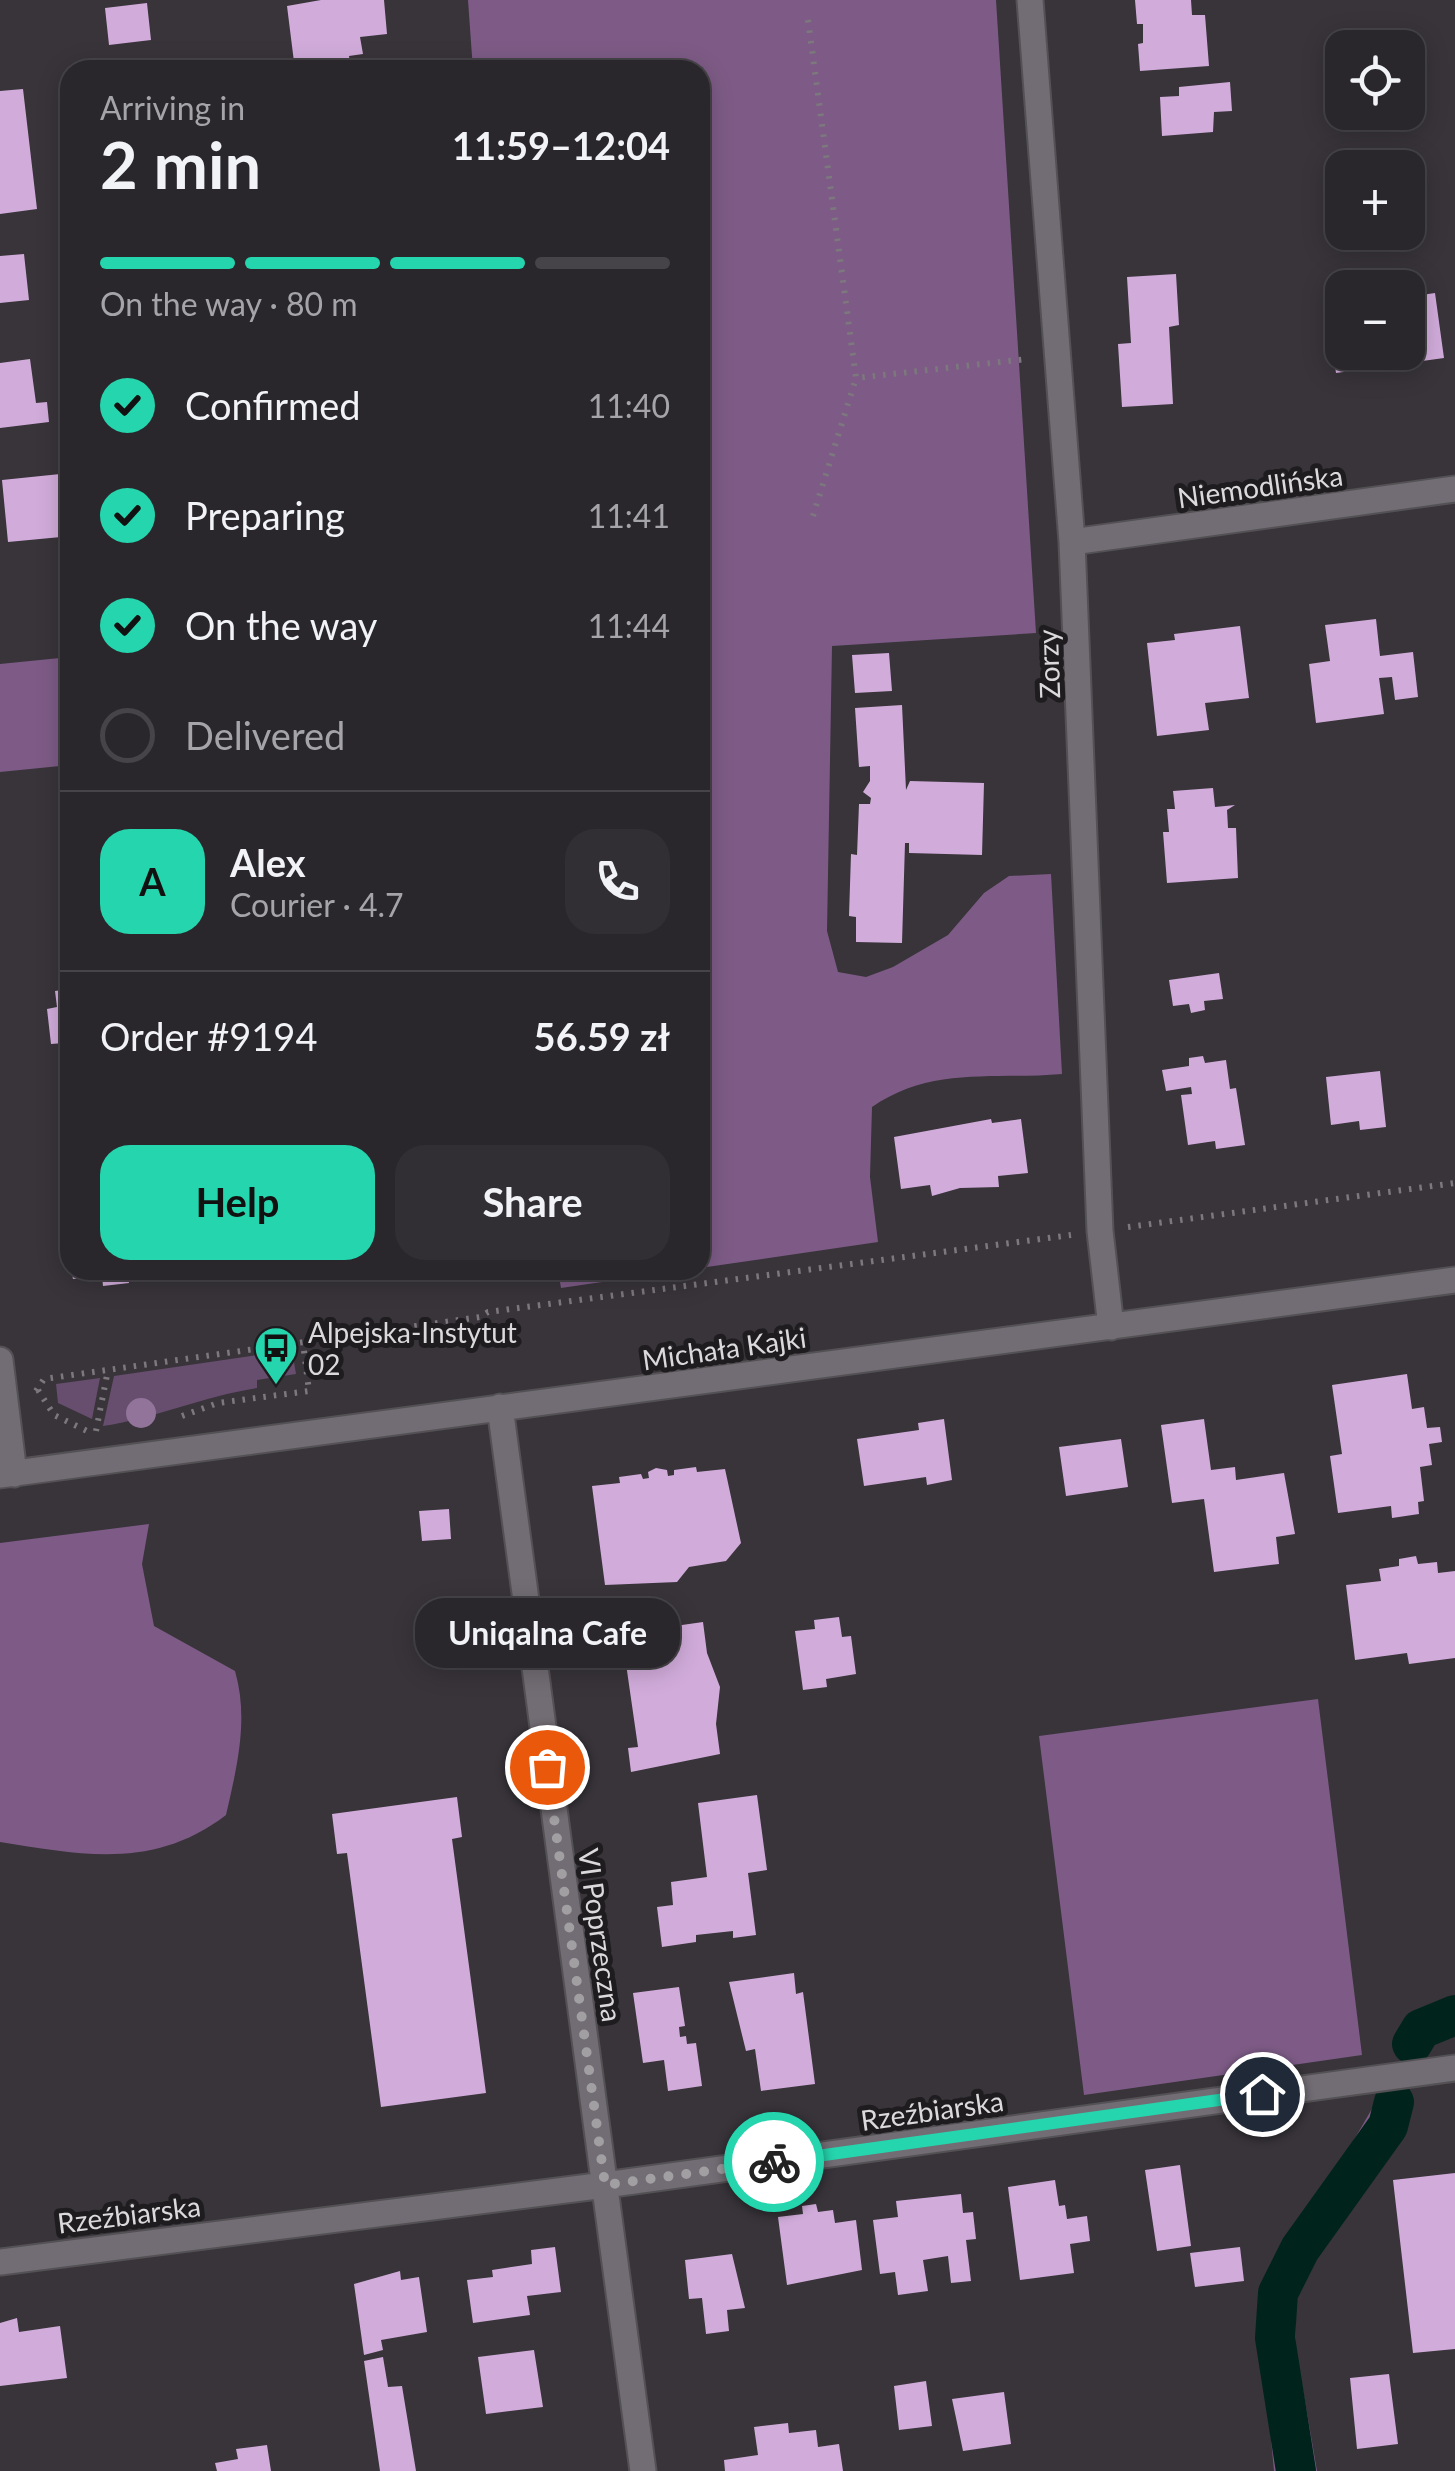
<!DOCTYPE html>
<html lang="en">
<head>
<meta charset="utf-8">
<style>
  body { margin:0; font-family:Lato,sans-serif; background:#322f34; color:#f1f3f6; height:100vh; display:flex; flex-direction:column; font-size:38px; white-space:nowrap }
  * { box-sizing:border-box; margin:0 }
  p { font-size:32px; color:#a5a5a9 }
  .icon { flex:none; width:55px; height:55px; fill:none; stroke:currentColor; stroke-width:2; stroke-linecap:round; stroke-linejoin:round }
  .map { position:relative; flex:1; overflow:hidden }
  .details { position:absolute; left:60px; top:60px; width:650px; height:1220px; display:flex; flex-direction:column; background:#2a272c; border-radius:30px; box-shadow:0 5px 25px #0003,0 0 0 2px #464448 }
  .details>* { flex:none }
  .fabs { position:absolute; left:1325px; top:30px; display:grid; gap:20px }
  .fabs a { display:grid; place-items:center; width:100px; height:100px; border-radius:20px; background:#2a272c; box-shadow:0 5px 25px #0003,0 0 0 2px #464448; font-size:50px }
  .pin { position:absolute; display:grid; place-items:center; width:85px; height:85px; color:#fff; margin:-42px; border:5px solid #fff; border-radius:50%; box-shadow:0 2px 10px #0007 }
  .courier { position:absolute; display:grid; place-items:center; width:100px; height:100px; margin:-50px; border:8px solid #25d5ae; border-radius:50%; background:#fff; color:#222; box-shadow:0 2px 12px #0007 }
  .bubble { position:absolute; height:70px; border-radius:30px; background:#2a272c; box-shadow:0 5px 25px #0003,0 0 0 2px #464448; font-size:32px; font-weight:700; line-height:70px; text-align:center }
  .head em { font-style:normal; font-weight:700 }
  .head div { display:flex; flex-direction:column-reverse }
  .head { display:flex; align-items:center; justify-content:space-between; height:170px; padding:0 40px }
  h1 { font-size:65px; font-weight:700; line-height:75px }
  .bar { display:grid; grid-template-columns:repeat(4,1fr); gap:15px 10px; align-content:center; height:120px; padding:0 40px }
  .bar i { height:12px; border-radius:8px; background:#464448 }
  .bar .on { background:#25d5ae }
  .bar p { grid-column:span 4 }
  .line { display:flex; align-items:center; gap:25px; padding:0 40px; border-top:2px solid #464448 }
  .line div { flex:1 }
  .round { display:grid; place-items:center; flex:none; width:105px; height:105px; border-radius:30px; background:#322f34 }
  ol { padding:0 40px; list-style:none }
  li { display:flex; align-items:center; gap:30px; height:110px }
  li p { margin-inline-start:auto }
  li .icon { padding:10px; border-radius:50%; background:#25d5ae; color:#111; stroke-width:4 }
  li:last-child { color:#a5a5a9 }
  li i { width:55px; height:55px; border:5px solid #464448; border-radius:50% }
  .primary-button { display:flex; gap:20px; margin-top:auto; padding:20px 40px }
  .primary-button a { flex:1; height:115px; border-radius:30px; background:#25d5ae; color:#111; font-size:40px; font-weight:700; line-height:115px; text-align:center }
  .primary-button a+a { background:#322f34; color:#f1f3f6 }
  .map>svg:first-child { display:block }
  .green { fill:#674d6e }
  .forest { fill:#7d5b86 }
  .lines { fill:none; stroke-linecap:round; stroke-linejoin:round }
  .canal { stroke:#00241b; stroke-width:40 }
  .building { fill:#d1acdb }
  .minor-casing { stroke:#545155; stroke-width:29 }
  .path { stroke:#7c787d; stroke-width:6; stroke-dasharray:2.5 8; stroke-linecap:butt }
  .minor { stroke:#726d74; stroke-width:25 }
  .tree { fill:#92749b }
  .done { stroke:#a29fa3; stroke-width:10; stroke-dasharray:0 18 }
  .route { stroke:#25d5ae; stroke-width:12 }
  .labels { text-anchor:middle; dominant-baseline:central; stroke-width:10; stroke-linejoin:round; paint-order:stroke }
  .street-label { font-size:28px; fill:#dbd9dc; stroke:#1e1c1f }
  .poi-label { font-size:28px; fill:#dbd9dc; stroke:#1e1c1f; text-anchor:start }
</style>
</head>
<body>
<div class="map">
<svg width="1455" height="2471" viewBox="0 0 1455 2471">
  <rect width="100%" height="100%" fill="#38343a"/>
  <path class="green" d="M 292,1350 L 296,1374 L 257,1380 L 257,1388 C 204,1396 156,1418 103,1426 L 114,1376 Z
    M 100,1378 L 92,1419 L 58,1403 L 56,1384 Z"/>
  <path class="forest" d="M 468,0 L 996,0 L 1036,633 L 832,646 L 827,931 L 838,972 L 866,977 L 893,967 L 948,935 L 984,893 L 1009,876 L 1051,874 L 1062,1074 C 993,1080 932,1066 872,1107 L 870,1177 L 878,1242 L 700,1268 L 700,70 L 473,70 Z
    M 70,657 L 70,765 L 0,772 L 0,664 Z
    M 558,1270 L 684,1270 L 561,1288 Z
    M 149,1524 L 142,1564 L 154,1626 L 235,1671 C 249,1719 237,1767 226,1815 C 154,1870 83,1855 0,1842 L 0,1543 Z
    M 1318,1699 L 1362,2055 L 1084,2095 L 1039,1736 Z
    M 1406,2103 L 1367,2181 L 1310,2261 L 1296,2297 L 1295,2343 L 1317,2471 L 1274,2471 L 1262,2343 L 1267,2290 L 1373,2107 Z"/>
  <g class="lines">
    <path class="canal" d="M 1412,2044 L 1421,2029 L 1455,2015
      M 1296,2471 L 1275,2338 L 1278,2293 L 1300,2249 L 1388,2126 L 1394,2102"/>
  </g>
  <path class="building" d="M 321,0 L 384,0 L 387,34 L 360,37 L 363,54 L 349,56 L 351,70 L 295,70 L 287,6 Z
    M 1135,0 L 1191,0 L 1192,15 L 1205,15 L 1209,66 L 1140,71 L 1138,44 L 1143,43 L 1143,24 L 1137,24 Z
    M 147,3 L 151,40 L 109,45 L 105,8 Z
    M 1230,82 L 1232,111 L 1214,112 L 1213,132 L 1162,136 L 1160,97 L 1179,96 L 1179,87 Z
    M 23,89 L 37,209 L 0,214 L 0,91 Z
    M 24,254 L 29,300 L 0,303 L 0,256 Z
    M 1176,274 L 1179,325 L 1169,327 L 1173,404 L 1122,407 L 1118,344 L 1131,343 L 1127,277 Z
    M 1435,293 L 1444,358 L 1336,373 L 1327,308 L 1342,306 L 1342,352 L 1408,352 L 1408,297 Z
    M 30,359 L 36,403 L 47,402 L 49,422 L 0,428 L 0,363 Z
    M 70,473 L 70,593 L 68,593 L 61,537 L 8,542 L 2,480 Z
    M 1376,619 L 1380,656 L 1413,652 L 1418,697 L 1395,700 L 1392,677 L 1379,678 L 1384,714 L 1316,723 L 1309,664 L 1330,661 L 1325,625 Z
    M 1240,626 L 1249,698 L 1205,703 L 1209,730 L 1157,736 L 1147,643 L 1175,640 L 1174,634 Z
    M 889,653 L 892,691 L 855,693 L 852,655 Z
    M 902,705 L 906,790 L 910,781 L 984,783 L 982,855 L 909,853 L 909,843 L 905,843 L 902,943 L 856,942 L 856,917 L 849,916 L 851,854 L 857,855 L 859,804 L 870,804 L 871,798 L 863,792 L 870,781 L 870,766 L 859,767 L 855,708 Z
    M 1213,788 L 1215,807 L 1235,805 L 1227,810 L 1228,828 L 1236,828 L 1238,878 L 1167,883 L 1163,832 L 1169,832 L 1167,809 L 1175,809 L 1173,791 Z
    M 1219,973 L 1223,999 L 1204,1001 L 1205,1010 L 1191,1013 L 1189,1004 L 1173,1006 L 1169,980 Z
    M 70,989 L 70,1073 L 68,1073 L 64,1043 L 51,1044 L 47,1009 L 57,1007 L 55,991 Z
    M 1203,1056 L 1205,1063 L 1226,1060 L 1230,1089 L 1236,1088 L 1245,1145 L 1216,1149 L 1215,1141 L 1188,1145 L 1181,1095 L 1192,1094 L 1191,1087 L 1166,1091 L 1162,1070 L 1189,1066 L 1189,1058 Z
    M 1380,1071 L 1386,1127 L 1360,1130 L 1359,1121 L 1331,1125 L 1326,1077 Z
    M 991,1119 L 992,1123 L 1021,1119 L 1028,1173 L 998,1176 L 999,1187 L 960,1188 L 932,1196 L 930,1185 L 901,1189 L 894,1137 Z
    M 70,1166 L 70,1206 L 64,1207 L 59,1167 Z
    M 71,1270 L 162,1270 L 162,1273 L 128,1276 L 129,1283 L 103,1286 L 102,1276 L 73,1279 Z
    M 1407,1374 L 1412,1409 L 1424,1407 L 1427,1428 L 1440,1427 L 1442,1442 L 1429,1444 L 1432,1465 L 1420,1467 L 1424,1501 L 1418,1502 L 1419,1514 L 1392,1518 L 1391,1506 L 1338,1513 L 1330,1456 L 1342,1454 L 1332,1385 Z
    M 944,1419 L 952,1480 L 927,1485 L 926,1477 L 864,1486 L 857,1439 L 919,1430 L 918,1423 Z
    M 1204,1419 L 1211,1470 L 1235,1467 L 1236,1480 L 1284,1473 L 1295,1534 L 1276,1537 L 1279,1564 L 1214,1572 L 1204,1499 L 1172,1503 L 1161,1425 Z
    M 1121,1439 L 1128,1487 L 1066,1496 L 1059,1447 Z
    M 696,1467 L 697,1472 L 725,1469 L 741,1543 L 726,1561 L 689,1567 L 677,1582 L 605,1585 L 592,1486 L 620,1483 L 619,1477 L 641,1474 L 643,1479 L 649,1478 L 648,1472 L 656,1468 L 667,1470 L 668,1476 L 674,1475 L 674,1470 Z
    M 449,1509 L 451,1539 L 422,1541 L 419,1511 Z
    M 1416,1556 L 1418,1564 L 1437,1562 L 1438,1573 L 1455,1571 L 1455,1658 L 1409,1664 L 1407,1653 L 1355,1660 L 1346,1585 L 1381,1581 L 1379,1569 L 1399,1566 L 1399,1559 Z
    M 839,1617 L 842,1637 L 851,1636 L 856,1674 L 826,1679 L 827,1687 L 803,1690 L 795,1631 L 815,1629 L 814,1620 Z
    M 703,1622 L 707,1653 L 720,1687 L 716,1724 L 720,1754 L 631,1772 L 628,1748 L 638,1747 L 624,1650 L 615,1652 L 612,1628 L 654,1623 L 654,1629 Z
    M 757,1795 L 767,1870 L 748,1873 L 756,1935 L 733,1938 L 733,1931 L 696,1935 L 696,1942 L 662,1947 L 657,1907 L 673,1905 L 671,1882 L 707,1877 L 698,1803 Z
    M 457,1797 L 462,1837 L 452,1839 L 486,2093 L 381,2107 L 347,1853 L 337,1854 L 332,1814 Z
    M 794,1973 L 796,1994 L 803,1992 L 815,2084 L 761,2091 L 755,2049 L 746,2051 L 729,1982 Z
    M 679,1987 L 685,2026 L 679,2027 L 680,2037 L 686,2036 L 687,2044 L 696,2043 L 702,2086 L 668,2091 L 664,2060 L 643,2063 L 633,1993 Z
    M 1180,2165 L 1191,2246 L 1157,2251 L 1145,2170 Z
    M 1455,2173 L 1455,2349 L 1413,2353 L 1393,2180 Z
    M 1055,2180 L 1059,2206 L 1065,2205 L 1067,2219 L 1087,2216 L 1090,2241 L 1070,2244 L 1074,2273 L 1020,2280 L 1008,2187 Z
    M 961,2194 L 963,2213 L 973,2212 L 976,2239 L 966,2240 L 971,2281 L 951,2283 L 948,2256 L 923,2260 L 928,2291 L 898,2295 L 895,2272 L 880,2274 L 873,2220 L 898,2217 L 896,2201 Z
    M 816,2204 L 818,2212 L 833,2210 L 835,2223 L 856,2220 L 862,2270 L 787,2285 L 778,2217 L 803,2214 L 802,2206 Z
    M 555,2247 L 561,2292 L 527,2296 L 530,2315 L 473,2323 L 467,2280 L 493,2277 L 492,2270 L 532,2264 L 531,2250 Z
    M 1240,2247 L 1244,2281 L 1195,2287 L 1190,2253 Z
    M 732,2254 L 745,2308 L 727,2310 L 729,2331 L 706,2334 L 702,2298 L 689,2299 L 685,2260 Z
    M 400,2271 L 401,2280 L 419,2277 L 427,2332 L 381,2340 L 383,2350 L 364,2355 L 354,2284 Z
    M 17,2318 L 19,2332 L 60,2326 L 67,2378 L 0,2386 L 0,2323 Z
    M 534,2350 L 543,2407 L 486,2414 L 478,2357 Z
    M 383,2357 L 388,2387 L 402,2386 L 416,2471 L 380,2471 L 364,2361 Z
    M 1389,2374 L 1398,2444 L 1357,2449 L 1350,2378 Z
    M 926,2381 L 932,2426 L 899,2430 L 894,2386 Z
    M 1004,2392 L 1011,2444 L 963,2451 L 952,2399 Z
    M 788,2423 L 789,2433 L 816,2430 L 818,2447 L 839,2444 L 843,2471 L 725,2471 L 724,2460 L 758,2455 L 754,2427 Z
    M 267,2445 L 271,2471 L 217,2471 L 215,2463 L 238,2459 L 236,2449 Z"/>
  <g class="lines">
    <g class="minor-casing">
      <path id="minor" d="M 1030,0 L 1072,542 L 1100,1231 L 1111,1327
        M 1072,542 L 1455,489
        M 0,1360 L 14,1474
        M 500,1407 L 643,2471
        M 0,1475 L 1455,1280
        M 0,2262 L 605,2185 L 1455,2068"/>
    </g>
    <path class="path" d="M 808,20 L 856,378 L 1027,359
      M 813,516 L 856,378
      M 1128,1227 L 1455,1183
      M 38,1390 L 54,1415 L 87,1431
      M 36,1391 L 44,1379 L 480,1317 L 488,1312 L 1071,1235
      M 182,1416 L 218,1403 L 309,1391 L 303,1343
      M 96,1431 L 108,1370"/>
    <use href="#minor" class="minor"/>
  </g>
  <circle class="tree" cx="141" cy="1413" r="15"/>
  <g class="lines">
    <path class="done" d="M 547,1767 L 605,2185 L 774,2162"/>
    <path class="route" d="M 774,2162 L 1262,2094"/>
  </g>
  <defs>
    <g id="bus-pin" transform="scale(2.25)"><path d="M0 17L-7.5 6A9.5 9.5 0 1 1 7.5 6Z" fill="#25d5ae" stroke="#1e1c1f"/><path d="M-5-6H5V4H4V6H2V4H-2V6H-4V4H-5ZM-3.5-4V0h7V-4ZM-3.5 1.2v1.5H-2V1.2ZM2 1.2v1.5H3.5V1.2Z" fill="#111"/></g>
  </defs>
  <g fill-rule="evenodd">
    <use href="#bus-pin" x="276" y="1348"/>
  </g>
  <g class="labels">
    <g class="street-label">
      <text transform="translate(1260 486) rotate(-8)">Niemodlińska</text>
      <text transform="translate(1048 664) rotate(-92)">Zorzy</text>
      <text transform="translate(724 1348) rotate(-8)">Michała Kajki</text>
      <text transform="translate(601 1935) rotate(82)">VI Poprzeczna</text>
      <text transform="translate(932 2110) rotate(-8)">Rzeźbiarska</text>
      <text transform="translate(129 2214) rotate(-7)">Rzeźbiarska</text>
    </g>
    <g class="poi-label">
      <text x="308" y="1332">Alpejska-Instytut<tspan x="308" dy="32">02</tspan></text>
    </g>
  </g>
</svg>
<div class="fabs">
<a><svg class="icon" aria-label="locate" viewBox="0 0 24 24"><circle cx="12" cy="12" r="6"/><path d="M12 2v4M12 18v4M2 12h4M18 12h4"/></svg></a>
<a>+</a>
<a>−</a>
</div>
<div class="pin" style="left:547px;top:1767px;background:#ea580c"><svg class="icon" aria-label="bag" viewBox="0 0 24 24"><path d="M5 8h14l-1 12H6zM9 8a3 3 0 0 1 6 0"/></svg></div>
<div class="pin" style="left:1262px;top:2094px;background:#1f2937"><svg class="icon" aria-label="home" viewBox="0 0 24 24"><path d="M3 11l9-7 9 7M6 9v11h12V9"/></svg></div>
<div class="courier" style="left:774px;top:2162px"><svg class="icon" aria-label="bike" viewBox="0 0 24 24"><circle cx="6" cy="16" r="4"/><circle cx="18" cy="16" r="4"/><path d="M6 16l4-8h5l3 8M10 8l3 8H6M13 5h3"/></svg></div>
<div class="bubble" style="left:415px;top:1598px;width:265px">Uniqalna Cafe</div>
<section class="details">
<div class="head"><div><h1>2 min</h1><p>Arriving in</p></div><em>11:59–12:04</em></div>
<div class="bar"><i class="on"></i><i class="on"></i><i class="on"></i><i></i><p>On the way · 80 m</p></div>
<ol>
<li><svg class="icon" aria-label="check" viewBox="0 0 24 24"><path d="M5 12l5 5 9-10"/></svg>Confirmed<p>11:40</p></li>
<li><svg class="icon" aria-label="check" viewBox="0 0 24 24"><path d="M5 12l5 5 9-10"/></svg>Preparing<p>11:41</p></li>
<li><svg class="icon" aria-label="check" viewBox="0 0 24 24"><path d="M5 12l5 5 9-10"/></svg>On the way<p>11:44</p></li>
<li><i></i>Delivered</li>
</ol>
<div class="line" style="height:180px"><b class="round" style="background:#25d5ae;color:#111">A</b><div><b>Alex</b><p>Courier · 4.7</p></div><a class="round"><svg class="icon" aria-label="phone" viewBox="0 0 24 24"><path d="M5 4h4l2 5-3 2q2 4 5 5l2-3 5 2v4C11 20 4 13 5 4z"/></svg></a></div>
<div class="line" style="height:130px"><div>Order #9194</div><b>56.59 zł</b></div>
<div class="primary-button"><a>Help</a><a>Share</a></div>
</section>
</div>
</body>
</html>
